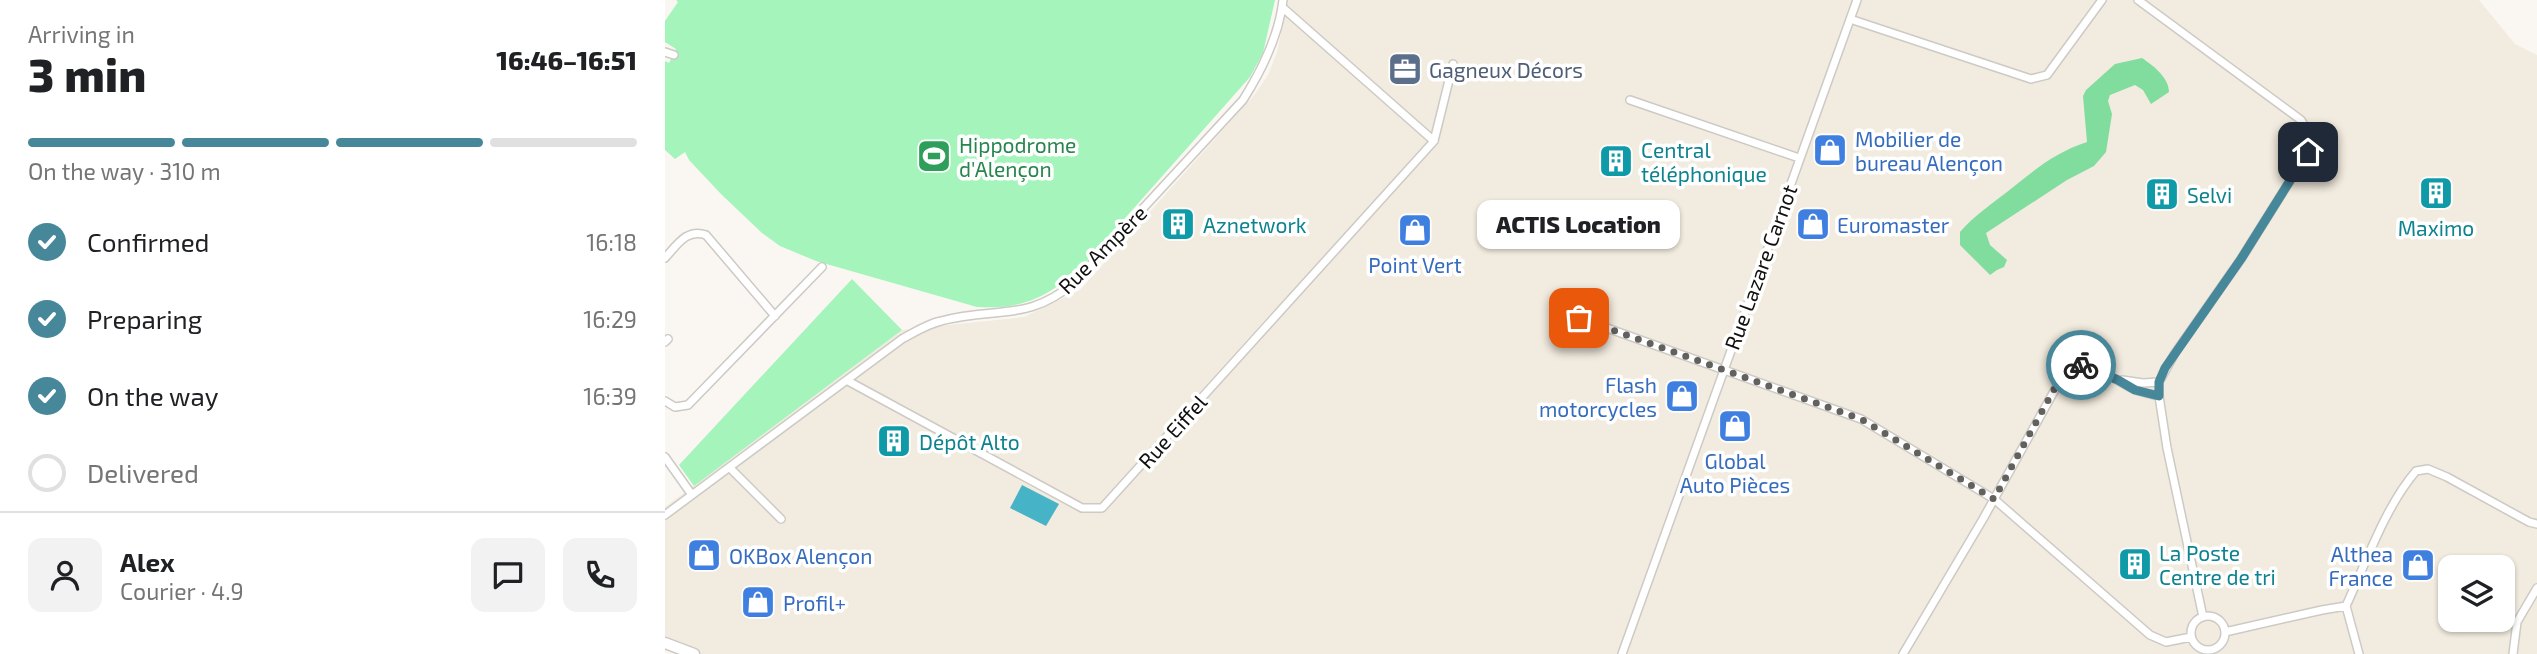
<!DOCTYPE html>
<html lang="en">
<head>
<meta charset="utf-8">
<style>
  body { margin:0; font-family:"Exo 2",sans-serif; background:#f2f2f2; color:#202124; height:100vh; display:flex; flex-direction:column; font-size:26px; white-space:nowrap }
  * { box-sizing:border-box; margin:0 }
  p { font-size:23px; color:#757577 }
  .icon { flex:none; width:38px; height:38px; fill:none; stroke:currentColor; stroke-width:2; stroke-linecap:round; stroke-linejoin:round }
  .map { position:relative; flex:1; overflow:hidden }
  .sheet { display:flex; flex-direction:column; background:#fff; width:665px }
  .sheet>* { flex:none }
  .buttons { position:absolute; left:1773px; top:555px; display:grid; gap:14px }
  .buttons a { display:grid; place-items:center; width:77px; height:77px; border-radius:14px; background:#fff; box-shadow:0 2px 5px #0004; font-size:35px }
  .pin { position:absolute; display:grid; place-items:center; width:60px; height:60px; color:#fff; margin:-30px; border-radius:14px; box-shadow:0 4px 10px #0006 }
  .courier { position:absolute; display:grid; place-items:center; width:70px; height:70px; margin:-35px; border:5px solid #47879a; border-radius:50%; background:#fff; color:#222; box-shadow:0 2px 9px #0007 }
  .bubble { position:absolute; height:49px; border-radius:14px; background:#fff; box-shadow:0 2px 5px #0004; font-size:23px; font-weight:800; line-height:49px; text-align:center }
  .head em { font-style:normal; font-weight:800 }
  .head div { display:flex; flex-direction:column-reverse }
  .head { display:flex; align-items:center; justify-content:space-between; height:119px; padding:0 28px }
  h1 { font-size:46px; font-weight:800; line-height:52px }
  .bar { display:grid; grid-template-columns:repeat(4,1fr); gap:10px 7px; align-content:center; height:84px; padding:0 28px }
  .bar i { height:9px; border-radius:5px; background:#e0e0e0 }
  .bar .current { background:#47879a }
  .bar p { grid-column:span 4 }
  .line { display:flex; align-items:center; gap:18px; padding:0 28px; border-top:2px solid #e0e0e0 }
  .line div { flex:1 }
  .round { display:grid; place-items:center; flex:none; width:74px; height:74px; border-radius:14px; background:#f2f2f2 }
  ol { padding:0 28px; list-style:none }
  li { display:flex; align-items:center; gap:21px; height:77px }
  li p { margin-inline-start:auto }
  li .icon { padding:7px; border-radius:50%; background:#47879a; color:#fff; stroke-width:4 }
  li:last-child { color:#757577 }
  li i { width:38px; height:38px; border:4px solid #e0e0e0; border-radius:50% }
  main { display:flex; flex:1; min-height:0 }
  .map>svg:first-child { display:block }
  .built { fill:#f2ebdf; fill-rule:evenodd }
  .green { fill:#a4f4bb }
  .forest { fill:#81dd9e }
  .water { fill:#47b3c7 }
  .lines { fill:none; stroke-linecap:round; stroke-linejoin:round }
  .minor-casing { stroke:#cdcac5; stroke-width:10 }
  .primary-casing { stroke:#cdcac5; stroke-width:13 }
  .minor { stroke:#fff; stroke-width:7 }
  .primary { stroke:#fff; stroke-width:10 }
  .done { stroke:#63615e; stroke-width:7; stroke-dasharray:0 12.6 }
  .route { stroke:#47879a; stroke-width:9 }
  .labels { text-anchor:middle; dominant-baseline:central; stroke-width:7; stroke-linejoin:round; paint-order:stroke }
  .service-label { font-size:21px; fill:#4e5e75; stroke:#fff; text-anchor:start }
  .shop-label { font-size:21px; fill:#366cbe; stroke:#fff; text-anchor:start }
  .leisure-label { font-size:21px; fill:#27864d; stroke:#fff; text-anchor:start }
  .culture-label { font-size:21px; fill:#0d838f; stroke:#fff; text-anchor:start }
  .street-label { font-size:21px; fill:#11100f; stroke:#fff }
</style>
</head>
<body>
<main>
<section class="sheet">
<div class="head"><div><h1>3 min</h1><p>Arriving in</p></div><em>16:46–16:51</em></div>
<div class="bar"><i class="current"></i><i class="current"></i><i class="current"></i><i></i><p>On the way · 310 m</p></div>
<ol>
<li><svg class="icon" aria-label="check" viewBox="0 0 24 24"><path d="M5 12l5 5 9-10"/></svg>Confirmed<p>16:18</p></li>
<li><svg class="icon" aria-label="check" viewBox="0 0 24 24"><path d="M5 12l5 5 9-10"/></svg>Preparing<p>16:29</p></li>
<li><svg class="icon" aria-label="check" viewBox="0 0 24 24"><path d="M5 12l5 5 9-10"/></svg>On the way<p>16:39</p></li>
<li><i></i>Delivered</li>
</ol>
<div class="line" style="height:126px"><a class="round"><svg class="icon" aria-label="person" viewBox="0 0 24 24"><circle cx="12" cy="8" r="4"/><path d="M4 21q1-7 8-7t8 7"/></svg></a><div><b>Alex</b><p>Courier · 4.9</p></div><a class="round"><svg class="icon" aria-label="chat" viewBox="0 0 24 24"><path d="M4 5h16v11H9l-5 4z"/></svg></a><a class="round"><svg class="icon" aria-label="phone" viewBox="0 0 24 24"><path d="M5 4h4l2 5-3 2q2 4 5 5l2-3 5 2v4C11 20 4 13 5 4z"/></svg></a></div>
</section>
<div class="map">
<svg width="1872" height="654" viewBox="0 0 1872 654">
  <rect width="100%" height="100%" fill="#faf7f2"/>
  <path class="built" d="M 623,0 L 1814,0 L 1850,44 L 1872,55 L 1872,654 L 17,654 L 0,648 L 0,507 L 237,330 L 359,317 L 415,290 L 590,94 L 603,75 L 612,52 ZM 1785,567 L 1838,567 L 1838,620 L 1785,620 Z"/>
  <path class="green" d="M 11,0 L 610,0 L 598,53 L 585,77 L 423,260 C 389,294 361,310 312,307 L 151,261 L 115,246 L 97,233 L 56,194 L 24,160 L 20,152 L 10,159 L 0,150 L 0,61 L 4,63 L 11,49 L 0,42 L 0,21 L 13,2 Z
    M 187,279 L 237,330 L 29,486 L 14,465 Z"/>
  <path class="forest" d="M 1477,58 C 1489,66 1504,78 1504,92 L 1486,104 L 1478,90 L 1470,85 L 1445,95 L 1443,101 L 1447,114 L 1441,152 L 1429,166 L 1402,180 L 1321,233 L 1325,245 L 1342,260 L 1339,267 L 1332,270 L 1325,275 L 1295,245 L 1295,232 C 1309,216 1325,205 1342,192 C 1367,172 1390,152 1422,142 L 1418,96 L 1421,90 L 1450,64 Z"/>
  <path class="water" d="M 357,485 L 394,504 L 381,526 L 345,508 Z"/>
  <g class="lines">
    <g class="minor-casing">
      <path id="minor" d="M 1473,0 L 1636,120 L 1646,137 L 1643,152 L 1576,259 L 1510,353 L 1494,382 L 1494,396 L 1502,448 L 1538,617
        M 617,7 L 769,141
        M 1185,19 L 1366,79 L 1382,75 L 1437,0
        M 0,52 L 9,55
        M 965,100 L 1134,158
        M 0,258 C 12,245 22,228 41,235 L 110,316
        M 914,318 L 1196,419 L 1329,499 L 1485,635 L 1501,642 L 1526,637
        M 0,342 L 3,339
        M 1457,380 L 1478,383 L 1494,382
        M 183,381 L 417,508 L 437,508 L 769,141 L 788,64
        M 0,401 L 10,407 L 23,405 L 157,267
        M 0,457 L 27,495
        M 65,468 L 116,519
        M 0,515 L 237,339 C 250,332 262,324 276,321 C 330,306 362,323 410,282 L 578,100 C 597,70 614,36 618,0
        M 1681,606 C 1701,563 1720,507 1751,471 L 1763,469 L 1782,477 L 1864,522 L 1872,524
        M1526 633a17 17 0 1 1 34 0a17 17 0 1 1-34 0Z
        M 1560,632 L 1657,610 L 1681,606 L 1694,654
        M 957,654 L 1192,0
        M 1238,654 L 1318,519 L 1402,368 C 1424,356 1451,382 1471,390 C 1478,393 1486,394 1494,396
        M 1848,654 L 1852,622 L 1872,588"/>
    </g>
    <g class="primary-casing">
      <path id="primary" d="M 0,643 L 29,654"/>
    </g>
    <use href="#minor" class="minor"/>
    <use href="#primary" class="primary"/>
  </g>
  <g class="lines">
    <path class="done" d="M 914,318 L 1196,419 L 1329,499 L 1397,375 L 1409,365 L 1416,365"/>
    <path class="route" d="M 1416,365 L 1453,380 L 1470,390 L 1494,396 L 1494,382 L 1500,368 L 1576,259 L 1643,152"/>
  </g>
  <defs>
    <g id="office-square" transform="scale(1.75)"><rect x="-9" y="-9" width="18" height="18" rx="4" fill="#5c6f8a" stroke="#fff"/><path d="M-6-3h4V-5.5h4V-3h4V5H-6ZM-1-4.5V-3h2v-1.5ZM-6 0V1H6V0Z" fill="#fff"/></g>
    <g id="shop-square" transform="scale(1.75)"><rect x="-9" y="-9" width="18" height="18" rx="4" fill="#3f7fe0" stroke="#fff"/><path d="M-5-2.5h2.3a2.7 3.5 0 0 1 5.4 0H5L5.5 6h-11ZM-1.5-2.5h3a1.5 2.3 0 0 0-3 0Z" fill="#fff"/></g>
    <g id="stadium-square" transform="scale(1.75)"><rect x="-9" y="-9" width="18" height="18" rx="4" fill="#2e9e5b" stroke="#fff"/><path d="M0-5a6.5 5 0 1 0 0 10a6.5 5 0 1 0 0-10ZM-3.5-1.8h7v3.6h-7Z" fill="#fff"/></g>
    <g id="building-square" transform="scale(1.75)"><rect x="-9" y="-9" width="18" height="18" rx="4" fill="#0f9aa8" stroke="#fff"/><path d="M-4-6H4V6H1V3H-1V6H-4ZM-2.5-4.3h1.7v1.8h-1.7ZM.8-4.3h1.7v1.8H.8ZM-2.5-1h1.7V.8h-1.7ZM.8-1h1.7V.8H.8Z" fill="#fff"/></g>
  </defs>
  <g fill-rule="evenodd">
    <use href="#office-square" x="740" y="69"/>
    <use href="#shop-square" x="1165" y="150"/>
    <use href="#stadium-square" x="269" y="156"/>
    <use href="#building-square" x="951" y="161"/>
    <use href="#building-square" x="1771" y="193"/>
    <use href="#building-square" x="1497" y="194"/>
    <use href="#building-square" x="513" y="224"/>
    <use href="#shop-square" x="1148" y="224"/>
    <use href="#shop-square" x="750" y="230"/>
    <use href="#shop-square" x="1017" y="396"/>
    <use href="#shop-square" x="1070" y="426"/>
    <use href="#building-square" x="229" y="441"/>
    <use href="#shop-square" x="39" y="555"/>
    <use href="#building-square" x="1470" y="564"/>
    <use href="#shop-square" x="1753" y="565"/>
    <use href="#shop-square" x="93" y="602"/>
  </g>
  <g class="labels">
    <g class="service-label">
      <text x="764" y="69">Gagneux Décors</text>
    </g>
    <g class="shop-label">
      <text x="1190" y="138">Mobilier de<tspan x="1190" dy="24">bureau Alençon</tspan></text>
      <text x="1172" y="224">Euromaster</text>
      <text x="750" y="264" text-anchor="middle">Point Vert</text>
      <text x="992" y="384" text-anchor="end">Flash<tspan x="992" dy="24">motorcycles</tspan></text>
      <text x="1070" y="460" text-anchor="middle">Global<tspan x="1070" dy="24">Auto Pièces</tspan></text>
      <text x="1728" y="553" text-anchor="end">Althea<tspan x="1728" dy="24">France</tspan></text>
      <text x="64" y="555">OKBox Alençon</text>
      <text x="118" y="602">Profil+</text>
    </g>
    <g class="leisure-label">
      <text x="294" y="144">Hippodrome<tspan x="294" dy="24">d'Alençon</tspan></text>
    </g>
    <g class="culture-label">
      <text x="976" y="149">Central<tspan x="976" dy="24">téléphonique</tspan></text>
      <text x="1522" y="194">Selvi</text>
      <text x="538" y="224">Aznetwork</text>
      <text x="1771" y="227" text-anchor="middle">Maximo</text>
      <text x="254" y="441">Dépôt Alto</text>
      <text x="1494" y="552">La Poste<tspan x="1494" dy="24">Centre de tri</tspan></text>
    </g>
    <g class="street-label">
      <text transform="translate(437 249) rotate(-45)">Rue Ampère</text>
      <text transform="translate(1095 267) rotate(-70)">Rue Lazare Carnot</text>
      <text transform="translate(507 431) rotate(-48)">Rue Eiffel</text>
    </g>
  </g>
</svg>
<div class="buttons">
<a><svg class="icon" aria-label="layers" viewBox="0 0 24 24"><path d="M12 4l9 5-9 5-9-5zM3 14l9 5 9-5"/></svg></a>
</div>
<div class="pin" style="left:914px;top:318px;background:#ea580c"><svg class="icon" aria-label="bag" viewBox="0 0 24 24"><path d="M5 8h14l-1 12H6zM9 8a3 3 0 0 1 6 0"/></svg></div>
<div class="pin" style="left:1643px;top:152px;background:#1f2937"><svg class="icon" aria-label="home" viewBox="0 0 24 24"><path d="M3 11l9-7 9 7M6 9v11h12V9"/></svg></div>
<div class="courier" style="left:1416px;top:365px"><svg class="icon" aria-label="bike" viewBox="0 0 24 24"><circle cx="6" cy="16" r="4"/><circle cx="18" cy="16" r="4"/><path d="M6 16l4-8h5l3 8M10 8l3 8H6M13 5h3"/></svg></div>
<div class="bubble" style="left:812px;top:200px;width:203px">ACTIS Location</div>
</div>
</main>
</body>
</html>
